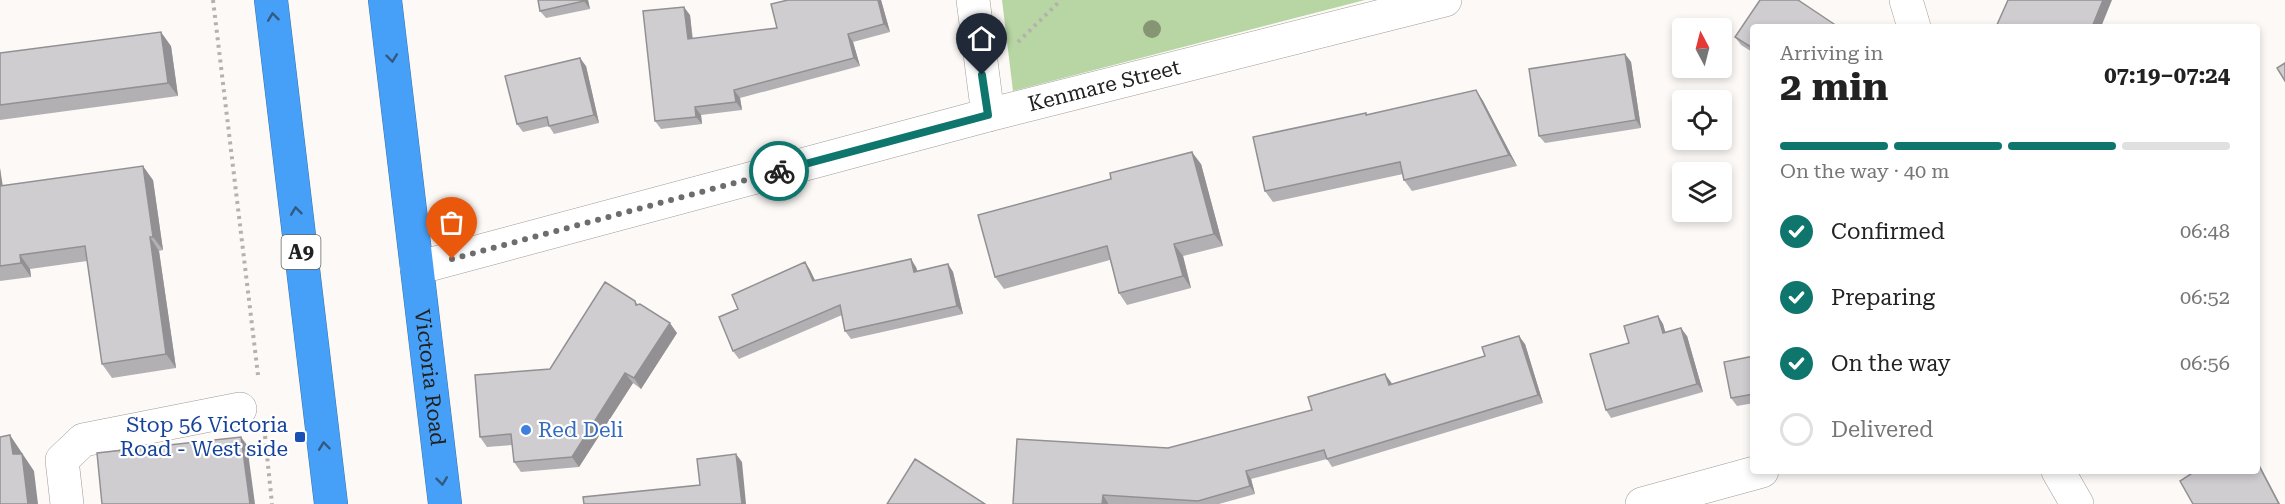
<!DOCTYPE html>
<html lang="en">
<head>
<meta charset="utf-8">
<style>
  body { margin:0; font-family:"Roboto Serif",serif; background:#f2f2f2; color:#222; height:100vh; display:flex; flex-direction:column; font-size:22px; white-space:nowrap }
  * { box-sizing:border-box; margin:0 }
  p { font-size:20px; color:#767676 }
  .icon { flex:none; width:33px; height:33px; fill:none; stroke:currentColor; stroke-width:2; stroke-linecap:round; stroke-linejoin:round }
  .map { position:relative; flex:1; overflow:hidden }
  .sheet { position:absolute; left:1750px; top:24px; width:510px; height:450px; display:flex; flex-direction:column; background:#fff; border-radius:6px; box-shadow:0 3px 9px #0003 }
  .sheet>* { flex:none }
  .needle { width:39px; rotate:353deg }
  .tools { position:absolute; left:1672px; top:18px; display:grid; gap:12px }
  .tools a { display:grid; place-items:center; width:60px; height:60px; border-radius:6px; background:#fff; box-shadow:0 3px 9px #0003; font-size:30px }
  .pin { position:absolute; display:grid; place-items:center; width:51px; height:51px; color:#fff; margin:-62px -26px; border-radius:50% 50% 50% 0; rotate:-45deg; box-shadow:0 0 6px #0007 }
  .pin .icon { rotate:45deg }
  .courier { position:absolute; display:grid; place-items:center; width:60px; height:60px; margin:-30px; border:4px solid #0f766e; border-radius:50%; background:#fff; color:#222; box-shadow:0 2px 8px #0007 }
  .summary em { font-style:normal; font-weight:700 }
  .summary div { display:flex; flex-direction:column-reverse }
  .summary { display:flex; align-items:center; justify-content:space-between; height:102px; padding:0 30px }
  h1 { font-size:39px; font-weight:700; line-height:45px }
  .bar { display:grid; grid-template-columns:repeat(4,1fr); gap:9px 6px; align-content:center; height:72px; padding:0 30px }
  .bar i { height:8px; border-radius:4px; background:#e0e0e0 }
  .bar .selected { background:#0f766e }
  .bar p { grid-column:span 4 }
  ol { padding:0 30px; list-style:none }
  li { display:flex; align-items:center; gap:18px; height:66px }
  li p { margin-inline-start:auto }
  li .icon { padding:6px; border-radius:50%; background:#0f766e; color:#fff; stroke-width:4 }
  li:last-child { color:#767676 }
  li i { width:33px; height:33px; border:3px solid #e0e0e0; border-radius:50% }
  .map>svg:first-child { display:block }
  .green { fill:#b7d6a4 }
  .lines { fill:none; stroke-linecap:round; stroke-linejoin:round }
  .minor-casing { stroke:#9f9b98; stroke-width:34 }
  .highway-casing { stroke:#3a74ac; stroke-width:34 }
  .path { stroke:#b5b1af; stroke-width:4; stroke-dasharray:3 4.5; stroke-linecap:butt }
  .minor { stroke:#fff; stroke-width:33 }
  .highway { stroke:#47a0f7; stroke-width:33 }
  .tree { fill:#869573 }
  .wall { fill:#b3b0b4 }
  .shaded-wall { fill:#929092 }
  .building { fill:#d0cdd1; stroke:#929092; stroke-width:1.5 }
  .oneway { stroke:#335a81 }
  .done { stroke:#6f6d6b; stroke-width:6; stroke-dasharray:0 10.8 }
  .route { stroke:#0f766e; stroke-width:8 }
  .shop-dot { fill:#3f7fe0; stroke:#fff; stroke-width:2 }
  .transit-dot { fill:#1a4fb4; stroke:#fff; stroke-width:2 }
  .labels { text-anchor:middle; dominant-baseline:central; stroke-width:4.5; stroke-linejoin:round; paint-order:stroke }
  .shield { fill:#fff; stroke:#656463; stroke-width:1.5 }
  .shield-label { font-size:20px; font-weight:bold; fill:#232120 }
  .street-label { font-size:21px; fill:#232120; stroke:#fff }
  .transit-label { font-size:21px; fill:#164399; stroke:#fff; text-anchor:end }
  .shop-label { font-size:21px; fill:#366cbe; stroke:#fff; text-anchor:start }
</style>
</head>
<body>
<div class="map">
<svg width="2285" height="504" viewBox="0 0 2285 504">
  <rect width="100%" height="100%" fill="#fdf9f6"/>
  <path class="green" d="M 1002,0 L 1365,0 L 1013,91 Z"/>
  <g class="lines">
    <g class="minor-casing">
      <g id="minor">
        <path d="M 973,0 L 988,115"/>
        <path d="M 1906,0 L 1914,27"/>
        <path id="s1" d="M 417,268 L 988,115 L 1445,0"/>
        <path d="M 2058,471 L 2077,504"/>
        <path d="M 67,504 L 62,460 L 83,440 L 240,409"/>
        <path d="M 1642,504 L 1762,471"/>
      </g>
    </g>
    <g class="highway-casing">
      <g id="highway">
        <path d="M 271,0 L 331,504"/>
        <path id="s2" d="M 385,0 L 445,504"/>
      </g>
    </g>
    <path class="path" d="M 213,0 L 258,375
      M 1018,42 L 1061,0
      M 265,436 L 272,504"/>
    <use href="#minor" class="minor"/>
    <use href="#highway" class="highway"/>
  </g>
  <circle class="tree" cx="1152" cy="29" r="9"/>
  <path class="wall" d="M 538,0 L 588,0 L 590,9 L 546,18 L 540,11 Z
    M 788,0 L 881,0 L 890,32 L 853,42 L 860,66 L 740,98 L 742,110 L 701,115 L 702,124 L 661,129 L 655,121 L 690,15 L 693,39 L 777,28 Z
    M 1754,27 L 1754,53 L 1741,45 L 1735,37 Z
    M 171,46 L 178,96 L 0,120 L 0,53 Z
    M 1625,54 L 1631,62 L 1641,128 L 1545,143 L 1539,136 Z
    M 586,66 L 599,123 L 554,134 L 549,126 L 523,132 L 517,124 Z
    M 1476,90 L 1483,101 L 1517,166 L 1412,191 L 1404,180 L 1403,174 L 1273,202 L 1265,191 L 1366,113 L 1367,115 Z
    M 1201,164 L 1223,246 L 1183,256 L 1191,288 L 1127,305 L 1119,293 L 1110,260 L 1004,289 L 995,277 Z
    M 0,168 L 2,186 L 153,180 L 163,250 L 159,251 L 176,368 L 112,378 L 102,364 L 87,261 L 30,269 L 31,277 L 0,281 Z
    M 805,262 L 810,270 L 815,280 L 916,267 L 917,271 L 948,264 L 953,272 L 963,314 L 851,339 L 845,331 L 842,315 L 739,359 L 733,351 L 738,309 Z
    M 635,301 L 638,305 L 677,333 L 641,389 L 633,383 L 579,467 L 521,472 L 514,462 L 512,445 L 487,447 L 480,437 L 550,369 Z
    M 1658,316 L 1663,324 L 1665,332 L 1687,336 L 1703,392 L 1611,418 L 1606,410 L 1629,343 Z
    M 1525,344 L 1543,403 L 1332,467 L 1327,459 L 1251,479 L 1255,494 L 1219,504 L 1013,504 L 1168,448 L 1312,410 L 1391,382 L 1392,384 Z
    M 1754,356 L 1754,403 L 1737,406 L 1731,398 Z"/>
  <path class="shaded-wall" d="M 584,0 L 588,0 L 590,9 L 584,1 Z
    M 878,0 L 881,0 L 890,32 L 884,24 Z
    M 2103,0 L 2112,0 L 2101,27 L 2092,27 Z
    M 684,7 L 690,15 L 693,47 L 688,39 Z
    M 161,32 L 171,46 L 178,96 L 168,83 Z
    M 848,34 L 853,42 L 860,66 L 854,58 Z
    M 1625,54 L 1631,62 L 1641,128 L 1636,120 Z
    M 580,58 L 586,66 L 599,123 L 594,115 Z
    M 734,90 L 740,98 L 742,110 L 736,102 Z
    M 1476,90 L 1483,101 L 1517,166 L 1509,155 Z
    M 695,107 L 701,115 L 702,124 L 696,117 Z
    M 1192,152 L 1201,164 L 1223,246 L 1214,234 Z
    M 143,166 L 153,180 L 163,250 L 153,237 Z
    M 0,168 L 5,200 L 0,194 Z
    M 150,237 L 159,251 L 176,368 L 166,354 Z
    M 1174,244 L 1183,256 L 1191,288 L 1183,276 Z
    M 20,255 L 30,269 L 31,277 L 21,263 Z
    M 911,259 L 916,267 L 920,280 L 914,272 Z
    M 805,262 L 810,270 L 819,289 L 813,281 Z
    M 948,264 L 953,272 L 963,314 L 957,306 Z
    M 1658,316 L 1663,324 L 1668,341 L 1663,333 Z
    M 670,323 L 677,333 L 641,389 L 634,378 Z
    M 1681,328 L 1687,336 L 1703,392 L 1697,384 Z
    M 1519,336 L 1525,344 L 1543,403 L 1538,395 Z
    M 625,373 L 633,383 L 579,467 L 572,457 Z
    M 1385,374 L 1391,382 L 1394,393 L 1389,385 Z
    M 10,435 L 34,471 L 38,504 L 28,504 L 13,454 Z
    M 241,437 L 247,445 L 255,504 L 250,504 Z
    M 736,454 L 742,462 L 746,504 L 742,504 Z
    M 2258,462 L 2280,504 L 2279,504 L 2258,464 Z
    M 1246,471 L 1251,479 L 1255,494 L 1250,486 Z
    M 1103,495 L 1108,503 L 1108,504 L 1102,504 Z"/>
  <path class="building" d="M 538,0 L 584,0 L 584,1 L 540,11 Z
    M 788,0 L 878,0 L 884,24 L 848,34 L 854,58 L 734,90 L 736,102 L 695,107 L 696,117 L 655,121 L 643,11 L 684,7 L 688,39 L 777,28 L 771,4 Z
    M 1760,0 L 1798,0 L 1837,26 L 1836,27 L 1754,27 L 1754,49 L 1735,37 Z
    M 2008,0 L 2103,0 L 2092,27 L 1996,27 Z
    M 161,32 L 168,83 L 0,105 L 0,53 Z
    M 1625,54 L 1636,120 L 1539,136 L 1529,69 Z
    M 580,58 L 594,115 L 549,126 L 547,117 L 517,124 L 505,76 Z
    M 2285,63 L 2285,81 L 2277,68 Z
    M 1476,90 L 1509,155 L 1404,180 L 1400,162 L 1265,191 L 1253,137 L 1366,113 L 1366,115 Z
    M 1192,152 L 1214,234 L 1174,244 L 1183,276 L 1119,293 L 1107,246 L 995,277 L 978,215 L 1111,179 L 1110,173 Z
    M 143,166 L 153,237 L 150,237 L 166,354 L 102,364 L 85,246 L 20,255 L 21,263 L 0,266 L 0,186 Z
    M 911,259 L 914,272 L 948,264 L 957,306 L 845,331 L 840,305 L 733,351 L 719,317 L 738,309 L 732,295 L 805,262 L 813,281 Z
    M 605,282 L 635,301 L 636,305 L 640,304 L 670,323 L 634,378 L 625,373 L 572,457 L 514,462 L 511,434 L 480,437 L 475,375 L 550,369 Z
    M 1658,316 L 1663,333 L 1681,328 L 1697,384 L 1606,410 L 1590,354 L 1629,343 L 1624,326 Z
    M 1519,336 L 1538,395 L 1327,459 L 1324,450 L 1246,471 L 1250,486 L 1198,501 L 1103,495 L 1102,504 L 1013,504 L 1017,439 L 1168,448 L 1312,410 L 1308,397 L 1385,374 L 1389,385 L 1485,356 L 1482,347 Z
    M 1754,356 L 1754,394 L 1731,398 L 1724,362 Z
    M 10,435 L 13,454 L 22,454 L 28,504 L 0,504 L 0,437 Z
    M 241,437 L 250,504 L 102,504 L 97,453 Z
    M 736,454 L 742,504 L 584,504 L 583,497 L 700,485 L 697,459 Z
    M 915,459 L 985,504 L 887,504 Z
    M 2258,464 L 2279,504 L 2193,504 L 2180,481 L 2191,474 L 2190,471 L 2258,471 Z"/>
  <defs><path id="oneway-chevron" d="M-2-3.5L2.5 0L-2 3.5" fill="none" stroke-width="1.6" stroke-linecap="round" stroke-linejoin="round" transform="scale(1.5)"/></defs>
  <g class="oneway">
    <use href="#oneway-chevron" transform="translate(273 17) rotate(-97)"/>
    <use href="#oneway-chevron" transform="translate(392 58) rotate(83)"/>
    <use href="#oneway-chevron" transform="translate(296 211) rotate(-97)"/>
    <use href="#oneway-chevron" transform="translate(324 446) rotate(-97)"/>
    <use href="#oneway-chevron" transform="translate(442 481) rotate(83)"/>
  </g>
  <g class="lines">
    <path class="done" d="M 452,259 L 779,171"/>
    <path class="route" d="M 779,171 L 988,115 L 982,75"/>
  </g>
  <circle class="shop-dot" cx="526" cy="430" r="6"/>
  <rect class="transit-dot" x="294" y="431" width="12" height="12" rx="3"/>
  <g class="labels">
    <rect class="shield" x="281.5" y="235" width="39" height="34" rx="4.5"/>
    <g class="shield-label">
      <text x="301" y="252">A9</text>
    </g>
    <g class="street-label">
      <text stroke="none"><textPath href="#s1" startOffset="711">Kenmare Street</textPath></text>
      <text stroke="none"><textPath href="#s2" startOffset="380">Victoria Road</textPath></text>
    </g>
    <g class="transit-label">
      <text x="288" y="425">Stop 56 Victoria<tspan x="288" dy="24">Road - West side</tspan></text>
    </g>
    <g class="shop-label">
      <text x="538" y="430">Red Deli</text>
    </g>
  </g>
</svg>
<div class="tools">
<a><svg class="needle" viewBox="-14 -14 28 28"><path d="M0-13l5 13h-10z" fill="#e53935"/><path d="M0 13l5-13h-10z" fill="#767676"/></svg></a>
<a><svg class="icon" aria-label="locate" viewBox="0 0 24 24"><circle cx="12" cy="12" r="6"/><path d="M12 2v4M12 18v4M2 12h4M18 12h4"/></svg></a>
<a><svg class="icon" aria-label="layers" viewBox="0 0 24 24"><path d="M12 4l9 5-9 5-9-5zM3 14l9 5 9-5"/></svg></a>
</div>
<div class="pin" style="left:452px;top:259px;background:#ea580c"><svg class="icon" aria-label="bag" viewBox="0 0 24 24"><path d="M5 8h14l-1 12H6zM9 8a3 3 0 0 1 6 0"/></svg></div>
<div class="pin" style="left:982px;top:75px;background:#1f2937"><svg class="icon" aria-label="home" viewBox="0 0 24 24"><path d="M3 11l9-7 9 7M6 9v11h12V9"/></svg></div>
<div class="courier" style="left:779px;top:171px"><svg class="icon" aria-label="bike" viewBox="0 0 24 24"><circle cx="6" cy="16" r="4"/><circle cx="18" cy="16" r="4"/><path d="M6 16l4-8h5l3 8M10 8l3 8H6M13 5h3"/></svg></div>
<section class="sheet">
<div class="summary"><div><h1>2 min</h1><p>Arriving in</p></div><em>07:19–07:24</em></div>
<div class="bar"><i class="selected"></i><i class="selected"></i><i class="selected"></i><i></i><p>On the way · 40 m</p></div>
<ol>
<li><svg class="icon" aria-label="check" viewBox="0 0 24 24"><path d="M5 12l5 5 9-10"/></svg>Confirmed<p>06:48</p></li>
<li><svg class="icon" aria-label="check" viewBox="0 0 24 24"><path d="M5 12l5 5 9-10"/></svg>Preparing<p>06:52</p></li>
<li><svg class="icon" aria-label="check" viewBox="0 0 24 24"><path d="M5 12l5 5 9-10"/></svg>On the way<p>06:56</p></li>
<li><i></i>Delivered</li>
</ol>
</section>
</div>
</body>
</html>
